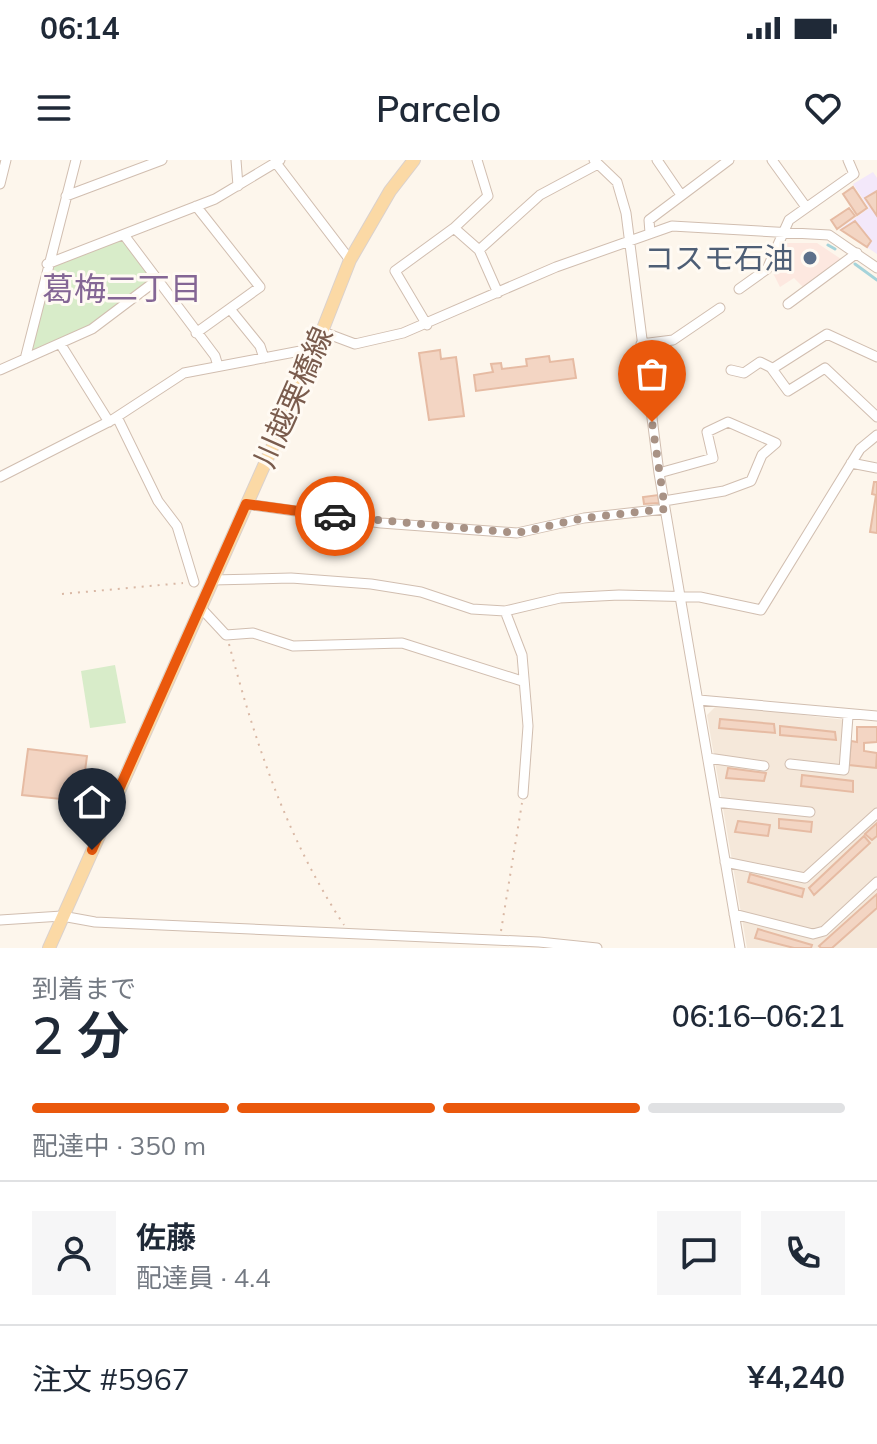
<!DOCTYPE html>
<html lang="ja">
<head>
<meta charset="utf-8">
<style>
  body { margin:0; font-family:Mulish,"Noto Sans JP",sans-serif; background:#f6f6f7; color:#1f2937; height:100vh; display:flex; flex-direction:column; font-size:30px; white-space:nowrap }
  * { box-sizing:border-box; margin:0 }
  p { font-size:26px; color:#747a83 }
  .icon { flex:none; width:44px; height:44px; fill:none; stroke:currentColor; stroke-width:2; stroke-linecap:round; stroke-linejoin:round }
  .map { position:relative; height:788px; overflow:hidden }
  .details { display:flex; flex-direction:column; background:#fff; flex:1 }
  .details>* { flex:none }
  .pin { position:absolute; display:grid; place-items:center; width:68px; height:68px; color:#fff; margin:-82px -34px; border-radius:50% 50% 50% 0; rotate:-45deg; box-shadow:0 0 8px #0007 }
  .pin .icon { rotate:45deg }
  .courier { position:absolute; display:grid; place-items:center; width:80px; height:80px; margin:-40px; border:6px solid #ea580c; border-radius:50%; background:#fff; color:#222; box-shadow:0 2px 10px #0007 }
  .summary em { font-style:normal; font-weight:600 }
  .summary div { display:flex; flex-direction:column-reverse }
  .summary { display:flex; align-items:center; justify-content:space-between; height:136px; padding:0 32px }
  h1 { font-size:52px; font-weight:600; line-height:60px }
  .bar { display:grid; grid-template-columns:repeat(4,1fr); gap:12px 8px; align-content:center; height:96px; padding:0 32px }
  .bar i { height:10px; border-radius:6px; background:#e0e1e3 }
  .bar .active { background:#ea580c }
  .bar p { grid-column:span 4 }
  .line { display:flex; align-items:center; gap:20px; padding:0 32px; border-top:2px solid #e0e1e3 }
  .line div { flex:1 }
  .round { display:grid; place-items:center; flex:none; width:84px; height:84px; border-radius:0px; background:#f6f6f7 }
  .status { display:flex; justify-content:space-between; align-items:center; height:56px; padding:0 40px; background:#fff; direction:ltr }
  .status svg { height:22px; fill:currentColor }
  header { display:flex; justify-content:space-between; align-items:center; height:104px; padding:0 32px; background:#fff; font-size:36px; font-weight:600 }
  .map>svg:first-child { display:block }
  .residential { fill:#f5e8da }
  .commercial { fill:#fde8e0 }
  .education { fill:#f3e8fa }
  .green { fill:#d8ecc9 }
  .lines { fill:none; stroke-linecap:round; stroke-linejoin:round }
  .stream { stroke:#a5d3da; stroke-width:3 }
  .building { fill:#f3d5c3; stroke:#e6bba3; stroke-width:2 }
  .minor-casing { stroke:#d1beb0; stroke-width:11 }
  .major-casing { stroke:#dad1cd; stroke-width:14 }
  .path { stroke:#d9b8a5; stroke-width:2; stroke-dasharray:2 6; stroke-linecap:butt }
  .minor { stroke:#fff; stroke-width:9 }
  .major { stroke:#fbd9a5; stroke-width:12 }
  .done { stroke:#a89285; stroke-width:8; stroke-dasharray:0 14.4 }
  .route { stroke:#ea580c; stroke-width:10 }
  .service-dot { fill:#5c6f8a; stroke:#fffaf3; stroke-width:3 }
  .labels { text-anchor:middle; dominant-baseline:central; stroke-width:6; stroke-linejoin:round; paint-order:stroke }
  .service-label { font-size:30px; fill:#4e5e75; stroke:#fffaf3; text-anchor:end }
  .street-label { font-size:30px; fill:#7a5c4d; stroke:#fffaf3 }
  .neighbourhood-label { font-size:32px; fill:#846695; stroke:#fffaf3 }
</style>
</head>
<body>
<div class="status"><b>06:14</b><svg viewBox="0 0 49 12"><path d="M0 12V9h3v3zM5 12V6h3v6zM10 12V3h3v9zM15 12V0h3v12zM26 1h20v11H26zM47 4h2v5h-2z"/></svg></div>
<header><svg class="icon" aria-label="menu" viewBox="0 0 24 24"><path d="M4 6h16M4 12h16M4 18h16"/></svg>Parcelo<svg class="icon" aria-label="heart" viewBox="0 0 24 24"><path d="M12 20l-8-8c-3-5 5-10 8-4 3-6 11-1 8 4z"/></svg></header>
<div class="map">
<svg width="877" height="788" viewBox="0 0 877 788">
  <rect width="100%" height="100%" fill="#fdf6ec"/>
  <path class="residential" d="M 717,545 L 846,560 L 843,600 L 877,604 L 877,788 L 747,788 L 707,555 Z"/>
  <path class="commercial" d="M 782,83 L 817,83 L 844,101 L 805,129 L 794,118 L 780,127 L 772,111 Z"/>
  <path class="education" d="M 873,12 L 877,18 L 877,94 L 840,69 L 869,48 L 853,24 Z"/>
  <path class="green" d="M 123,79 L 151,119 L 88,166 L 30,191 L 50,107 Z
    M 115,505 L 126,563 L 90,568 L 81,511 Z"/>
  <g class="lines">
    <path class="stream" d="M 828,85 L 835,89
      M 855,104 L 877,120"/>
  </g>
  <path class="building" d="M 853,27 L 867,48 L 857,55 L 843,34 Z
    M 877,31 L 877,56 L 865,38 Z
    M 849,48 L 855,56 L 837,69 L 831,60 Z
    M 855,61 L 871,81 L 867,87 L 841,70 Z
    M 440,190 L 441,199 L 456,197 L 464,256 L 429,260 L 419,193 Z
    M 549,196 L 550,202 L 573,199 L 576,218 L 476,231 L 474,215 L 493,212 L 491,204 L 501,203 L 502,209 L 527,206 L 526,199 Z
    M 874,322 L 877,322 L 877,373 L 870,372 L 876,335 L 872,334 Z
    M 658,335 L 659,343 L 644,344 L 643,337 Z
    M 720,559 L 774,564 L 775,573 L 719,568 Z
    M 780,566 L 835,572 L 836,580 L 780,575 Z
    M 857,567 L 877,567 L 877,582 L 864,583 L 864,591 L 877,593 L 876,608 L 849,605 L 851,581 L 857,582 Z
    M 28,589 L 87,596 L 81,641 L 22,635 Z
    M 728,608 L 766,613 L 764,621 L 726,618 Z
    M 802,615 L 853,621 L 853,632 L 801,626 Z
    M 779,659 L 812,662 L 811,672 L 779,668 Z
    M 738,661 L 770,665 L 768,676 L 735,672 Z
    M 877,663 L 877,676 L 872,680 L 865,674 Z
    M 864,676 L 870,683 L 814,735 L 809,728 Z
    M 750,714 L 804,729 L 802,737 L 748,722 Z
    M 877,734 L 877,748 L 832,788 L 821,788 L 819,786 Z
    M 758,769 L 812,785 L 811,788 L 794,788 L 755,778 Z"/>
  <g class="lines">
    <g class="minor-casing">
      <path id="minor" d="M 236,0 L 238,26
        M 594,0 L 617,22 L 626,53 L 659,313 L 740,788
        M 657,0 L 681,35
        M 772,0 L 806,47
        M 276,3 L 350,100
        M 0,24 L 6,0
        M 66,36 L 162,0
        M 454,68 L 488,36 L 477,0
        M 650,73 L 649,60 L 729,0
        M 124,75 L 215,196 L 218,206
        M 479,90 L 540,35 L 598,4
        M 47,104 L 215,39 L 280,0
        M 739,129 L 767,109 L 789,60 L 854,14 L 848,0
        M 788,144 L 857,93
        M 230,149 L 260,186 L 264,198
        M 427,165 L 395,111 L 454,68 L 479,90 L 498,133
        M 323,172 L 355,184 L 403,173 L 556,107 L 672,66 L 829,75 L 877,108
        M 196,173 L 260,127 L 196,46
        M 641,184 L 673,180 L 720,148
        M 61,185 L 109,262
        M 877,197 L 827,174 L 772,209 L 788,231 L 825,208 L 877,257
        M 25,199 L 76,0
        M 0,210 L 92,169 L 157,120
        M 731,210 L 744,213 L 760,202 L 772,208
        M 117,257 L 158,341 L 177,366 L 194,422
        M 851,303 L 877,308
        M 659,313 L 713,298 L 707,272 L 728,262 L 776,283 L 762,295 L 751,321 L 724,331 L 664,341
        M 0,317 L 112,260 L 184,213 L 316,188
        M 246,344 L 381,363 L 517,373 L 584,358 L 665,349
        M 212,420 L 291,418 L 371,424 L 421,432 L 472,449 L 505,451 L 560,438 L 619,435 L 700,437 L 761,450 L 860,289 L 877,275
        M 200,447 L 226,475 L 253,473 L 293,486 L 402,483 L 522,521
        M 505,451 L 522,495 L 528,566 L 523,634
        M 699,540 L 877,556
        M 708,598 L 764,606
        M 790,604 L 844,610 L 848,556
        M 715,642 L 810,652
        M 725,702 L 805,718 L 877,653
        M 734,754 L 813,774 L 824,771 L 877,722
        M 0,760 L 62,756 L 95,762 L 539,782 L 597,788"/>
    </g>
    <g class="major-casing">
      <path id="major" d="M 49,788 L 308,207 L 350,100 L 390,31 L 414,0"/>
    </g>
    <path class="path" d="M 62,434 L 183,423
      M 229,484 C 255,582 287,679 344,765
      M 501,771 L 522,643"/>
    <use href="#minor" class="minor"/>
    <use href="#major" class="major"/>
  </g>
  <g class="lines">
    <path class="done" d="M 335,356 L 517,373 L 584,358 L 665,349 L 652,262"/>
    <path class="route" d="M 92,690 L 246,344 L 335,356"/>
  </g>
  <circle class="service-dot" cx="810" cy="98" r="8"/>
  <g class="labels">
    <g class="service-label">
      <text x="794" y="98">コスモ石油</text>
    </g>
    <g class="street-label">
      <text transform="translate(293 237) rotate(-66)">川越栗橋線</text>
    </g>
    <g class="neighbourhood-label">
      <text x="122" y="128">葛梅二丁目</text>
    </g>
  </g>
</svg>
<div class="pin" style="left:652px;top:262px;background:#ea580c"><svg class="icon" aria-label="bag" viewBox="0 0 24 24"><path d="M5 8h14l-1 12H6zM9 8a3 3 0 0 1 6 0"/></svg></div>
<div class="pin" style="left:92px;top:690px;background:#1f2937"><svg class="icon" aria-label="home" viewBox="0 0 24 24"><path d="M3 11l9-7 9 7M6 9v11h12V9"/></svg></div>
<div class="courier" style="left:335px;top:356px"><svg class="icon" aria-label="car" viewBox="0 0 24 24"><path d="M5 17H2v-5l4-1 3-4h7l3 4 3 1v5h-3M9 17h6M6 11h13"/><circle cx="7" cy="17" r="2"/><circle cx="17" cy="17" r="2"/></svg></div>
</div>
<section class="details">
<div class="summary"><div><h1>2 分</h1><p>到着まで</p></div><em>06:16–06:21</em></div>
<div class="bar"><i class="active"></i><i class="active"></i><i class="active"></i><i></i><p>配達中 · 350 m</p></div>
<div class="line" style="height:144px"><a class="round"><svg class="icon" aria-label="person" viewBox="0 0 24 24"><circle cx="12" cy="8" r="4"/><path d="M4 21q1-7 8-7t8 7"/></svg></a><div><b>佐藤</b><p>配達員 · 4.4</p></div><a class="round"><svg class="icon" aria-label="chat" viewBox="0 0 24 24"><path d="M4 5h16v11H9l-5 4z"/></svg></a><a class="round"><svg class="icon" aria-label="phone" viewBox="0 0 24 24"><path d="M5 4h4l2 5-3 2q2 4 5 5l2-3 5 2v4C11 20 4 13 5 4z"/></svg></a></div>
<div class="line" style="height:104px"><div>注文 #5967</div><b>¥4,240</b></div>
</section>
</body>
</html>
